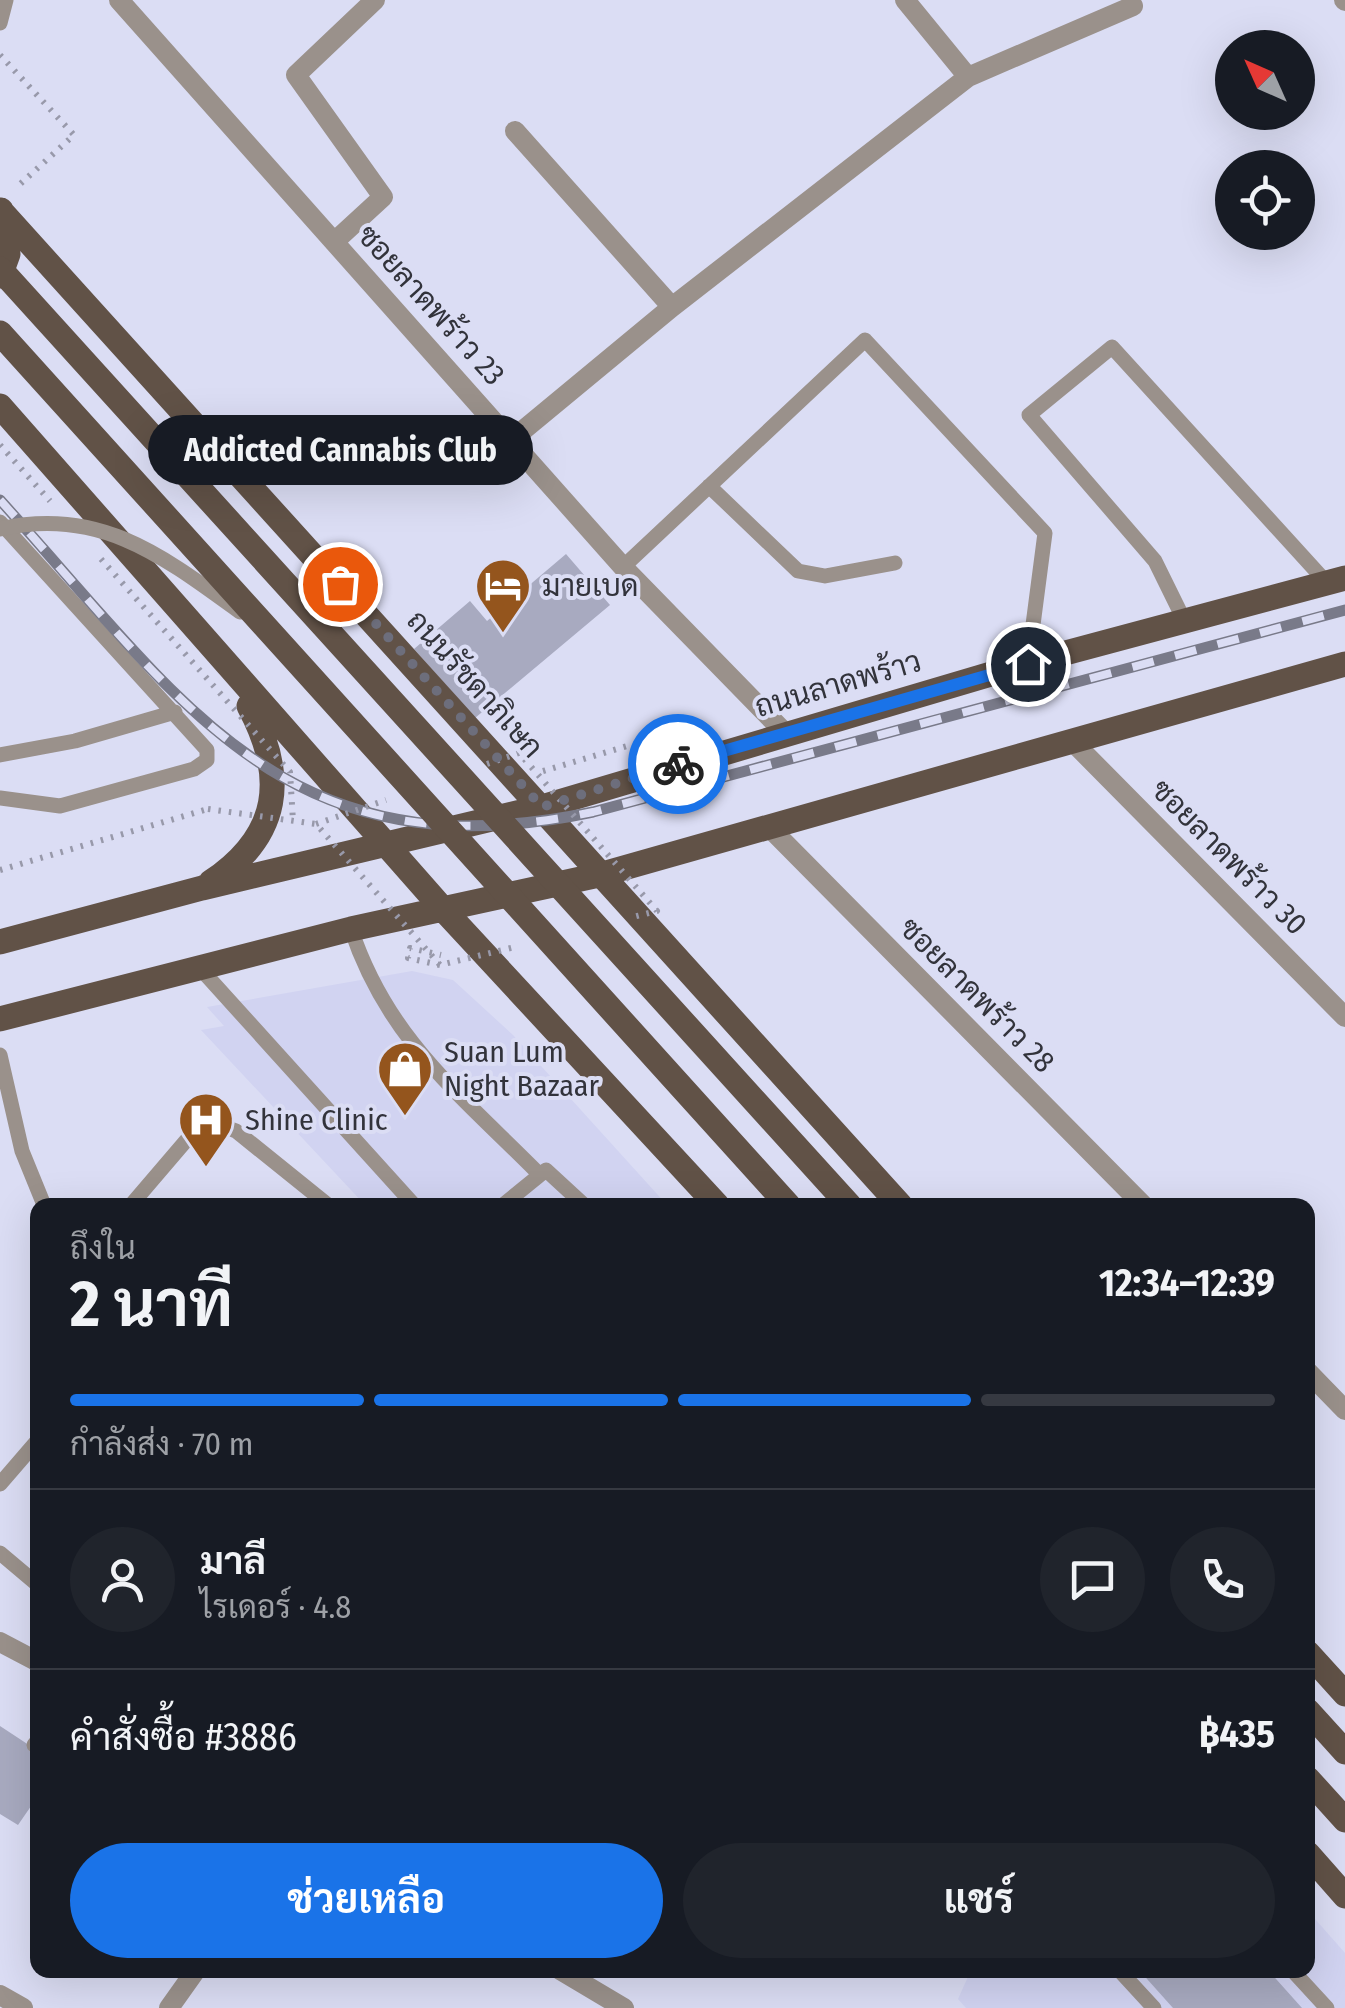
<!DOCTYPE html>
<html lang="th">
<head>
<meta charset="utf-8">
<style>
  body { margin:0; font-family:"Fira Sans Condensed",Sarabun,sans-serif; background:#20242c; color:#f1f3f6; height:100vh; display:flex; flex-direction:column; font-size:38px; white-space:nowrap }
  * { box-sizing:border-box; margin:0 }
  p { font-size:32px; color:#9ea1a6 }
  .icon { flex:none; width:55px; height:55px; fill:none; stroke:currentColor; stroke-width:2; stroke-linecap:round; stroke-linejoin:round }
  .map { position:relative; flex:1; overflow:hidden }
  .panel { position:absolute; left:30px; top:1198px; width:1285px; height:780px; display:flex; flex-direction:column; background:#171b24; border-radius:20px; box-shadow:0 10px 40px #0002 }
  .panel>* { flex:none }
  .needle { width:65px; rotate:315deg }
  .fabs { position:absolute; left:1215px; top:30px; display:grid; gap:20px }
  .fabs a { display:grid; place-items:center; width:100px; height:100px; border-radius:50%; background:#171b24; box-shadow:0 10px 40px #0002; font-size:50px }
  .pin { position:absolute; display:grid; place-items:center; width:85px; height:85px; color:#fff; margin:-42px; border:5px solid #fff; border-radius:50%; box-shadow:0 2px 10px #0007 }
  .courier { position:absolute; display:grid; place-items:center; width:100px; height:100px; margin:-50px; border:8px solid #1a73e8; border-radius:50%; background:#fff; color:#222; box-shadow:0 2px 12px #0007 }
  .bubble { position:absolute; height:70px; border-radius:35px; background:#171b24; box-shadow:0 10px 40px #0002; font-size:32px; font-weight:700; line-height:70px; text-align:center }
  .head em { font-style:normal; font-weight:700 }
  .head div { display:flex; flex-direction:column-reverse }
  .head { display:flex; align-items:center; justify-content:space-between; height:170px; padding:0 40px }
  h1 { font-size:65px; font-weight:700; line-height:75px }
  .bar { display:grid; grid-template-columns:repeat(4,1fr); gap:15px 10px; align-content:center; height:120px; padding:0 40px }
  .bar i { height:12px; border-radius:8px; background:#363941 }
  .bar .active { background:#1a73e8 }
  .bar p { grid-column:span 4 }
  .line { display:flex; align-items:center; gap:25px; padding:0 40px; border-top:2px solid #363941 }
  .line div { flex:1 }
  .round { display:grid; place-items:center; flex:none; width:105px; height:105px; border-radius:52px; background:#20242c }
  .primary-button { display:flex; gap:20px; margin-top:auto; padding:20px 40px }
  .primary-button a { flex:1; height:115px; border-radius:60px; background:#1a73e8; color:#fff; font-size:40px; font-weight:700; line-height:115px; text-align:center }
  .primary-button a+a { background:#20242c; color:#f1f3f6 }
  .map>svg:first-child { display:block }
  .built { fill:#d1d3f1 }
  .building { fill:#a8aac0 }
  .lines { fill:none; stroke-linecap:round; stroke-linejoin:round }
  .path { stroke:#9899aa; stroke-width:6; stroke-dasharray:2.5 8; stroke-linecap:butt }
  .service { stroke:#9a918b; stroke-width:15 }
  .minor { stroke:#9a918b; stroke-width:20 }
  .primary { stroke:#615247; stroke-width:25 }
  .rail-casing { stroke:#797a89; stroke-width:11 }
  .rail { stroke:#dbddf4; stroke-width:8; stroke-dasharray:22; stroke-linecap:butt }
  .path-bridge { stroke:#9899aa; stroke-width:6; stroke-dasharray:2.5 8; stroke-linecap:butt }
  .service-bridge { stroke:#9a918b; stroke-width:15 }
  .primary-bridge { stroke:#615247; stroke-width:25 }
  .done { stroke:#6d6e7c; stroke-width:10; stroke-dasharray:0 18 }
  .route { stroke:#1a73e8; stroke-width:12 }
  .labels { text-anchor:middle; dominant-baseline:central; stroke-width:8; stroke-linejoin:round; paint-order:stroke }
  .street-label { font-size:30px; fill:#32333b; stroke:#dbddf4 }
  .poi-label { font-size:30px; fill:#32333b; stroke:#dbddf4; text-anchor:start }
</style>
</head>
<body>
<div class="map">
<svg width="1345" height="2008" viewBox="0 0 1345 2008">
  <rect width="100%" height="100%" fill="#dbddf4"/>
  <path class="built" d="M 412,971 L 453,980 L 513,1035 L 667,1205 L 365,1205 L 201,1030 L 224,1026 L 207,1007 Z
    M 1308,1911 L 1345,1953 L 1345,2008 L 966,2008 L 958,1999 L 971,1970 L 1308,1970 Z"/>
  <path class="building" d="M 566,554 L 610,605 L 475,718 L 414,649 L 470,601 L 487,621 Z
    M 0,1726 L 38,1751 L 38,1796 L 18,1825 L 0,1814 Z
    M 1139,1970 L 1268,1970 L 1302,2008 L 1173,2008 Z"/>
  <g class="lines">
    <path class="path" d="M 0,55 L 74,135 L 18,186
      M 543,771 L 627,746
      M 0,870 L 208,809
      M 440,965 L 408,958 L 410,948 L 441,955"/>
    <path class="service" d="M 0,23 L 6,0
      M 709,486 L 798,571 L 825,576 L 895,563
      M 0,522 L 207,750 L 207,760 L 194,769 L 60,806 L 0,798
      M 623,567 L 865,340 L 1045,533 L 1028,663
      M 1185,622 L 1155,561 L 1029,415 L 1112,347 L 1327,583
      M 0,755 L 75,741 L 175,712
      M 351,929 C 388,1040 460,1094 540,1175
      M 198,966 L 414,1205
      M 0,1055 L 22,1151 L 44,1205
      M 131,1205 L 190,1136 L 212,1122 L 236,1131 L 328,1205
      M 503,1205 L 546,1170 L 584,1205
      M 0,1484 L 38,1440
      M 0,1553 L 38,1585
      M 34,1745 L 38,1740
      M 1119,1970 L 1154,2008
      M 1292,1970 L 1327,2008"/>
    <path class="minor" d="M 119,0 L 623,567 L 785,733
      M 905,0 L 968,77
      M 1344,0 L 1345,1
      M 515,131 L 672,307
      M 334,242 L 383,197 L 296,75 L 375,0
      M 510,441 L 672,307 L 968,77 L 1133,6
      M 1071,740 L 1345,1017
      M 769,827 L 1143,1205
      M 1308,1372 L 1345,1410
      M 0,1642 L 38,1662
      M 560,1970 L 624,2008
      M 0,1995 L 23,2008
      M 169,2008 L 196,1970"/>
    <path class="primary" d="M 0,210 L 900,1205
      M 0,276 L 8,254 L 1,210
      M 0,406 L 442,908 L 717,1205
      M 211,882 C 281,835 287,777 249,706
      M 0,942 L 202,888 L 542,807 L 1028,663 L 1345,578
      M 0,1019 L 351,929 L 599,875 L 1345,664
      M 1308,1653 L 1345,1694
      M 1308,1711 L 1345,1752
      M 1308,1779 L 1345,1820
      M 1308,1854 L 1345,1896"/>
    <g class="rail-casing">
      <path id="rail" d="M 0,500 C 183,702 285,877 593,812 L 1345,610"/>
    </g>
    <use href="#rail" class="rail"/>
    <path class="path-bridge" d="M 0,445 L 50,501
      M 101,559 L 290,772 L 293,821
      M 487,764 L 519,753 L 657,911 L 629,918
      M 208,809 L 316,824 L 440,965 L 515,947
      M 316,824 L 386,800"/>
    <path class="service-bridge" d="M 0,529 C 99,506 163,556 240,612"/>
    <path class="primary-bridge" d="M 0,269 L 849,1205
      M 0,333 L 788,1205"/>
  </g>
  <g class="lines">
    <path class="done" d="M 340,584 L 542,807 L 678,764"/>
    <path class="route" d="M 678,764 L 1028,664"/>
  </g>
  <defs>
    <g id="hotel-pin" transform="scale(2.875)"><path d="M0 17L-7.5 6A9.5 9.5 0 1 1 7.5 6Z" fill="#94551d" stroke="#dbddf4"/><path d="M-6-4.5h1.5V1H6V5H4.5V3h-9V5H-6ZM-4 0a1.8 1.8 0 1 1 3.6 0ZM.5 0V-2.5h3Q6-2.5 6 0Z" fill="#fff"/></g>
    <g id="shop-pin" transform="scale(2.875)"><path d="M0 17L-7.5 6A9.5 9.5 0 1 1 7.5 6Z" fill="#94551d" stroke="#dbddf4"/><path d="M-5-2.5h2.3a2.7 3.5 0 0 1 5.4 0H5L5.5 6h-11ZM-1.5-2.5h3a1.5 2.3 0 0 0-3 0Z" fill="#fff"/></g>
    <g id="hospital-pin" transform="scale(2.875)"><path d="M0 17L-7.5 6A9.5 9.5 0 1 1 7.5 6Z" fill="#94551d" stroke="#dbddf4"/><path d="M-5-5h3v3.5h4V-5h3V5h-3V1.5h-4V5h-3Z" fill="#fff"/></g>
  </defs>
  <g fill-rule="evenodd">
    <use href="#hotel-pin" x="503" y="586"/>
    <use href="#shop-pin" x="405" y="1069"/>
    <use href="#hospital-pin" x="206" y="1120"/>
  </g>
  <g class="labels">
    <g class="street-label">
      <text transform="translate(431 305) rotate(48)">ซอยลาดพร้าว 23</text>
      <text transform="translate(475 684) rotate(48)">ถนนรัชดาภิเษก</text>
      <text transform="translate(838 684) rotate(-16)">ถนนลาดพร้าว</text>
      <text transform="translate(1229 857) rotate(45)">ซอยลาดพร้าว 30</text>
      <text transform="translate(977 995) rotate(45)">ซอยลาดพร้าว 28</text>
    </g>
    <g class="poi-label">
      <text x="542" y="586">มายเบด</text>
      <text x="444" y="1052">Suan Lum<tspan x="444" dy="34">Night Bazaar</tspan></text>
      <text x="245" y="1120">Shine Clinic</text>
    </g>
  </g>
</svg>
<div class="fabs">
<a><svg class="needle" viewBox="-14 -14 28 28"><path d="M0-13l5 13h-10z" fill="#e53935"/><path d="M0 13l5-13h-10z" fill="#9ea1a6"/></svg></a>
<a><svg class="icon" aria-label="locate" viewBox="0 0 24 24"><circle cx="12" cy="12" r="6"/><path d="M12 2v4M12 18v4M2 12h4M18 12h4"/></svg></a>
</div>
<div class="pin" style="left:340px;top:584px;background:#ea580c"><svg class="icon" aria-label="bag" viewBox="0 0 24 24"><path d="M5 8h14l-1 12H6zM9 8a3 3 0 0 1 6 0"/></svg></div>
<div class="pin" style="left:1028px;top:664px;background:#1f2937"><svg class="icon" aria-label="home" viewBox="0 0 24 24"><path d="M3 11l9-7 9 7M6 9v11h12V9"/></svg></div>
<div class="courier" style="left:678px;top:764px"><svg class="icon" aria-label="bike" viewBox="0 0 24 24"><circle cx="6" cy="16" r="4"/><circle cx="18" cy="16" r="4"/><path d="M6 16l4-8h5l3 8M10 8l3 8H6M13 5h3"/></svg></div>
<div class="bubble" style="left:148px;top:415px;width:385px">Addicted Cannabis Club</div>
<section class="panel">
<div class="head"><div><h1>2 นาที</h1><p>ถึงใน</p></div><em>12:34–12:39</em></div>
<div class="bar"><i class="active"></i><i class="active"></i><i class="active"></i><i></i><p>กำลังส่ง · 70 m</p></div>
<div class="line" style="height:180px"><a class="round"><svg class="icon" aria-label="person" viewBox="0 0 24 24"><circle cx="12" cy="8" r="4"/><path d="M4 21q1-7 8-7t8 7"/></svg></a><div><b>มาลี</b><p>ไรเดอร์ · 4.8</p></div><a class="round"><svg class="icon" aria-label="chat" viewBox="0 0 24 24"><path d="M4 5h16v11H9l-5 4z"/></svg></a><a class="round"><svg class="icon" aria-label="phone" viewBox="0 0 24 24"><path d="M5 4h4l2 5-3 2q2 4 5 5l2-3 5 2v4C11 20 4 13 5 4z"/></svg></a></div>
<div class="line" style="height:130px"><div>คำสั่งซื้อ #3886</div><b>฿435</b></div>
<div class="primary-button"><a>ช่วยเหลือ</a><a>แชร์</a></div>
</section>
</div>
</body>
</html>
